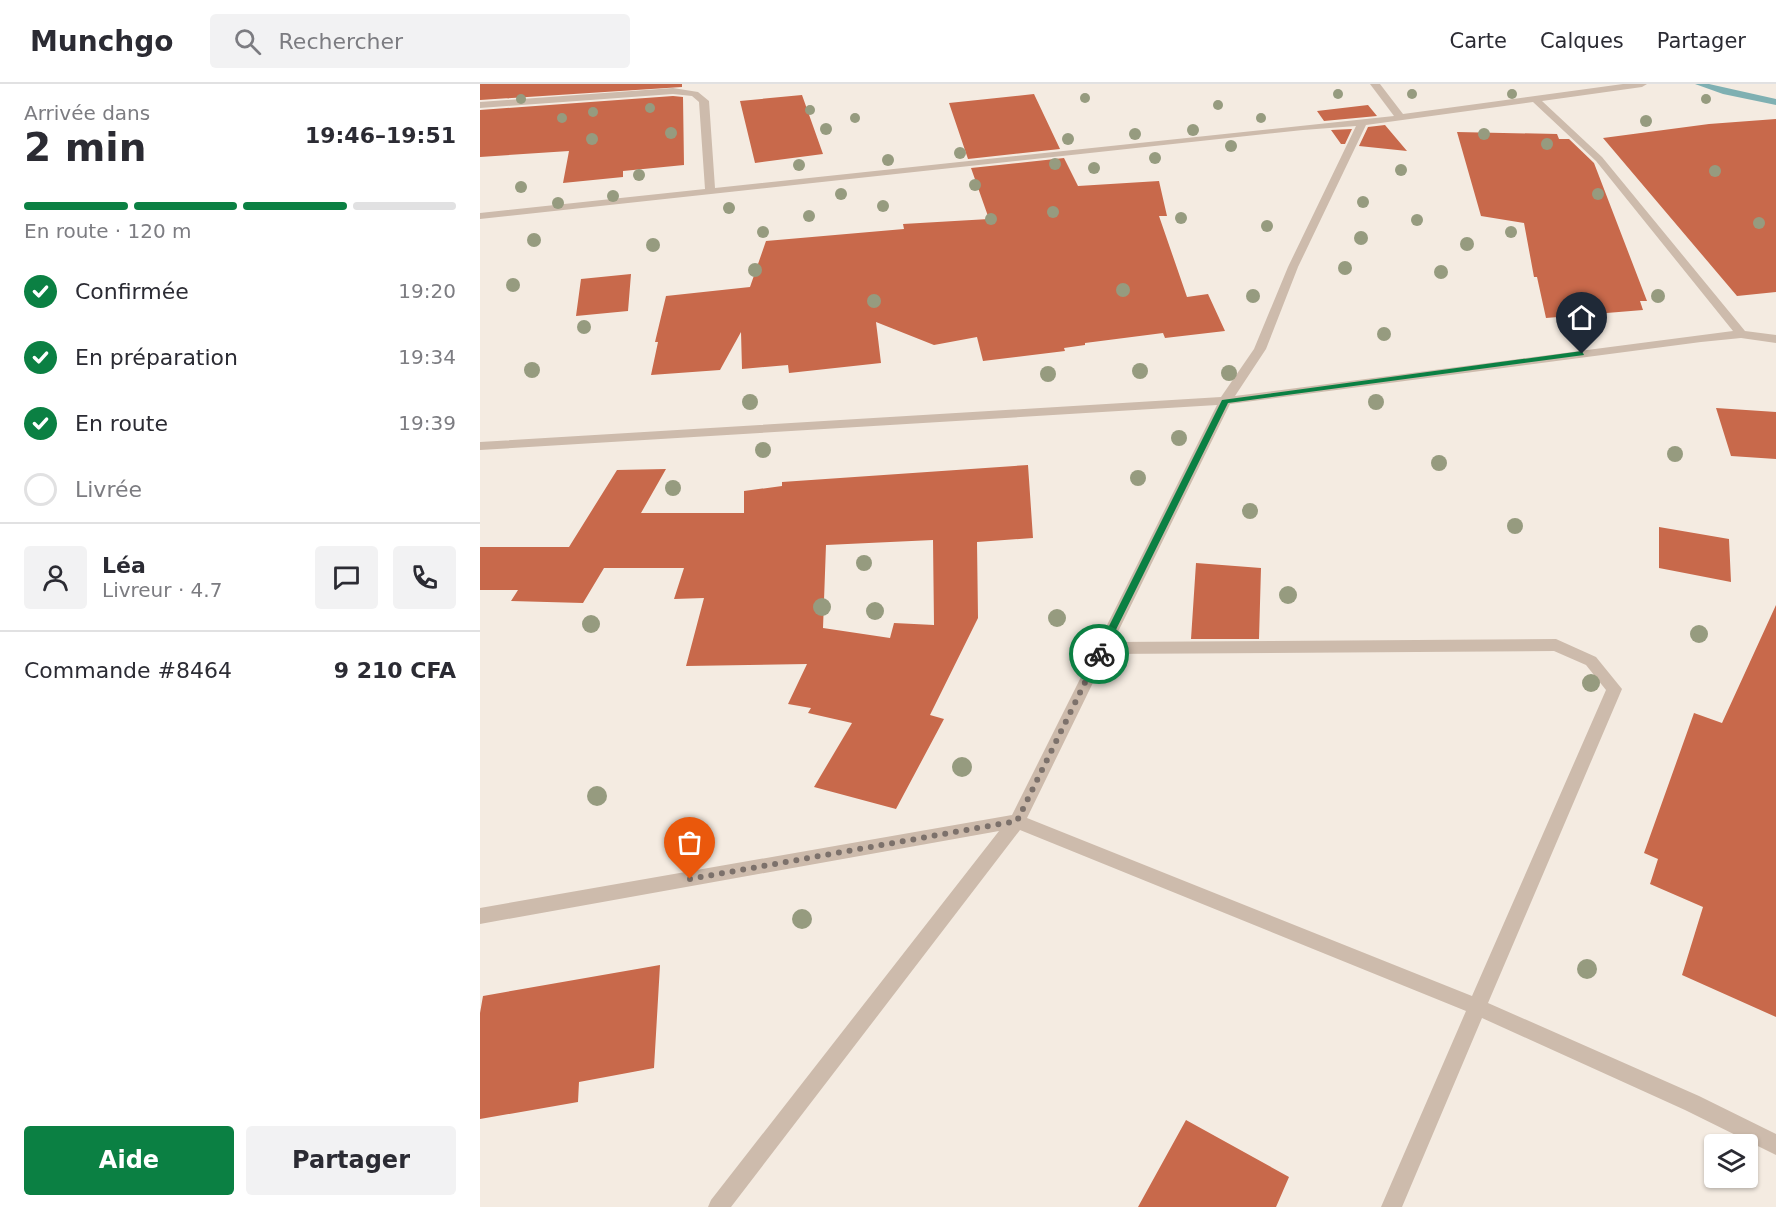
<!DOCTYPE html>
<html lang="fr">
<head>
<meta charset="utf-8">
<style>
  body { margin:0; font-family:"DejaVu Sans",sans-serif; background:#f2f2f3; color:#2b2b33; height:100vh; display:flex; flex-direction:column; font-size:22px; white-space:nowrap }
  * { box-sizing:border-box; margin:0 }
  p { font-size:20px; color:#7c7c81 }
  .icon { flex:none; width:33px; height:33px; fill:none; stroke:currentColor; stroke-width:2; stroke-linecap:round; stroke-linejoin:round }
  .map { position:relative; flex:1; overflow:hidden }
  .panel { display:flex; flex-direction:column; background:#fff; width:480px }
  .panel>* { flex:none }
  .buttons { position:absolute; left:1224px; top:1050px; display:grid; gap:12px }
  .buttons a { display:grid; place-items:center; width:54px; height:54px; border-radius:6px; background:#fff; box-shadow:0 2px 4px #0004; font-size:30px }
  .pin { position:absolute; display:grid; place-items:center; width:51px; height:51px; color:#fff; margin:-62px -26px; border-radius:50% 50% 50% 0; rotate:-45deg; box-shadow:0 0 6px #0007 }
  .pin .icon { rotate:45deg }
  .courier { position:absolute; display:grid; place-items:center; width:60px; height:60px; margin:-30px; border:4px solid #0b8043; border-radius:50%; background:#fff; color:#222; box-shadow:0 2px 8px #0007 }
  .summary em { font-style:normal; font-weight:600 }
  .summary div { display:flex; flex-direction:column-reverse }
  .summary { display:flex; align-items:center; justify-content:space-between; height:102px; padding:0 24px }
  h1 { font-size:39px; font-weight:600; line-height:45px }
  .bar { display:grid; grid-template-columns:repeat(4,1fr); gap:9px 6px; align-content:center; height:72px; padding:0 24px }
  .bar i { height:8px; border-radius:4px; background:#e1e1e2 }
  .bar .current { background:#0b8043 }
  .bar p { grid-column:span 4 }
  .line { display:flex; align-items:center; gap:15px; padding:0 24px; border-top:2px solid #e1e1e2 }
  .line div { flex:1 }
  .round { display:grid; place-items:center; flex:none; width:63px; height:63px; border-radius:6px; background:#f2f2f3 }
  ol { padding:0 24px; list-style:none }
  li { display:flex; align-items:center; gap:18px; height:66px }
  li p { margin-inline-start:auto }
  li .icon { padding:6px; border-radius:50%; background:#0b8043; color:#fff; stroke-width:4 }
  li:last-child { color:#7c7c81 }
  li i { width:33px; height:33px; border:3px solid #e1e1e2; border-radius:50% }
  .action { display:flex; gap:12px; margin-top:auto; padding:12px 24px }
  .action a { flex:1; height:69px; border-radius:6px; background:#0b8043; color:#fff; font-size:24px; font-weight:600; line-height:69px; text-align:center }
  .action a+a { background:#f2f2f3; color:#2b2b33 }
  header { display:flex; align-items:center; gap:36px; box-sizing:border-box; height:84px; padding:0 30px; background:#fff; border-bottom:2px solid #e1e1e2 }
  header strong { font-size:28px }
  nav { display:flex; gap:33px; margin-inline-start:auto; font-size:21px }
  .search { width:420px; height:54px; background:#f2f2f3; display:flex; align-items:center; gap:15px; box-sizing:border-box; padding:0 21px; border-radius:6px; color:#7c7c81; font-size:22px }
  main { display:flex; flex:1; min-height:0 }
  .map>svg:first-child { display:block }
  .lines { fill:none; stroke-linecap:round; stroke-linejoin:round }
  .stream { fill:#7fb0b2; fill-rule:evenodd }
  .building { fill:#c8694b; fill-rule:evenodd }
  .minor { fill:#cdbbac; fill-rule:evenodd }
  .tree { fill:#969b7f }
  .route { fill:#0b8043 }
  .done { stroke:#7c716b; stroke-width:6; stroke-dasharray:0 10.8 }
</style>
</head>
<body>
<header>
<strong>Munchgo</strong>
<div class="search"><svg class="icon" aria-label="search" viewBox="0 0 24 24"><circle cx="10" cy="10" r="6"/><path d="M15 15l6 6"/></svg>Rechercher</div>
<nav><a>Carte</a><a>Calques</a><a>Partager</a></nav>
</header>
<main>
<section class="panel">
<div class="summary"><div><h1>2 min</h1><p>Arrivée dans</p></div><em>19:46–19:51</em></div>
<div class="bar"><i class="current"></i><i class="current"></i><i class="current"></i><i></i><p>En route · 120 m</p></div>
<ol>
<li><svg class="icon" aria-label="check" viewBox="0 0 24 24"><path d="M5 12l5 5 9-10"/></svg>Confirmée<p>19:20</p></li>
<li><svg class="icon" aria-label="check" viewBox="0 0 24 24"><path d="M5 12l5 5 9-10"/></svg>En préparation<p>19:34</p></li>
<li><svg class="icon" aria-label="check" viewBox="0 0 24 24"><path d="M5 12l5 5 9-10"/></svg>En route<p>19:39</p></li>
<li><i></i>Livrée</li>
</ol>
<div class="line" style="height:108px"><a class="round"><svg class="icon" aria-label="person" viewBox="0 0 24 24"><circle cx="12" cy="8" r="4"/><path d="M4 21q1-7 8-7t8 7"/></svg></a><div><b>Léa</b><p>Livreur · 4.7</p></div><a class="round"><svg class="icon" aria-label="chat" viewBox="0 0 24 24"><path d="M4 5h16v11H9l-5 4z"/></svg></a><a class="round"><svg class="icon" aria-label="phone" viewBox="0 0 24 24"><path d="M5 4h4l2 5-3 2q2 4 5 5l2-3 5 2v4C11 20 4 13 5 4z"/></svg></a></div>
<div class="line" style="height:78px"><div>Commande #8464</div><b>9 210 CFA</b></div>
<div class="action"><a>Aide</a><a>Partager</a></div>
</section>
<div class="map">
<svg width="1296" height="1123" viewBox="0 0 1296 1123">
  <rect width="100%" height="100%" fill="#f4ebe1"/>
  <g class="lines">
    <path class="stream" d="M 1215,0 L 1229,0 L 1296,15 L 1296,21 L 1243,10 Z"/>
  </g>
  <path class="building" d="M 0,0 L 202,0 L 202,3 L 0,16 Z
    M 554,10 L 580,65 L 488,75 L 469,19 Z
    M 322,11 L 343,70 L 275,79 L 260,17 Z
    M 193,12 L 203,13 L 204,81 L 143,87 L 143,93 L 83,99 L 89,67 L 0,73 L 0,26 Z
    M 888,21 L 897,32 L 844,37 L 837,27 Z
    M 1296,35 L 1296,208 L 1257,212 L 1123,54 L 1229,40 Z
    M 905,41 L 927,67 L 879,62 L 888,43 Z
    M 872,45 L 865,60 L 861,60 L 851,46 Z
    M 977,48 L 1077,50 L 1079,55 L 1089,55 L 1114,79 L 1167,217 L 1160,217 L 1163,226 L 1066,234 L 1057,193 L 1054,193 L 1044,139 L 1001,132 Z
    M 584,74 L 598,102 L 679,97 L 687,132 L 679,132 L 707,213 L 728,210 L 745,247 L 685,254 L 683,249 L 605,259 L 605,261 L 584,264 L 585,267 L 503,277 L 497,253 L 454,261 L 396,238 L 401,279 L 309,289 L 308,281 L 262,285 L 261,248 L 240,286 L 171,291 L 178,258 L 175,258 L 186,212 L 270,203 L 286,157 L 424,145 L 423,140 L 509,135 L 491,84 Z
    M 151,190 L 148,227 L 96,232 L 101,195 Z
    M 1236,324 L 1296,328 L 1296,375 L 1251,372 Z
    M 548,381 L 553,454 L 497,458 L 498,534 L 450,631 L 464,635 L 416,725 L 334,703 L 372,639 L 328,629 L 331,624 L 308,620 L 327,580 L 206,582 L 224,514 L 194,515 L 204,484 L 124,484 L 103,519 L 31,517 L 38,506 L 0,506 L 0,463 L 89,463 L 137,386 L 186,385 L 161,429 L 264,429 L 264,407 L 302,402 L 302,398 ZM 453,456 L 454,541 L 414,539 L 410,554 L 343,544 L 346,461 Z
    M 1179,443 L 1249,455 L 1251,498 L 1179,484 Z
    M 716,479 L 781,484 L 779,555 L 711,555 Z
    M 1296,521 L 1296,933 L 1202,891 L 1223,823 L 1170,800 L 1178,775 L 1164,769 L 1214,629 L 1242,639 Z
    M 180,881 L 174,984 L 99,998 L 98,1018 L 0,1035 L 0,929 L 3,912 Z
    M 706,1036 L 809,1093 L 796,1123 L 658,1123 Z"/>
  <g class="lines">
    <path class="minor" d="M 890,0 L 900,0 L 923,30 L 1143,0 L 1167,0 L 1162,3 L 1062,17 L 1122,73 L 1265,247 L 1296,251 L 1296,259 L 1261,254 L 1221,258 L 750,320 L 633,558 L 1076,555 L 1116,573 L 1142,605 L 1008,919 L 1219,1012 L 1296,1050 L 1296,1071 L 1205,1026 L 1002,934 L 922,1123 L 901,1123 L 986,927 L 540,746 L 251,1123 L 228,1123 L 231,1116 L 519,747 L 0,840 L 0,824 L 532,731 L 737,321 L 0,366 L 0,358 L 741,313 L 774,265 L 808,183 L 876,42 L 823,46 L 0,135 L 0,129 L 225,105 L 219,18 L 212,12 L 193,10 L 0,24 L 0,18 L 193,4 L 218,8 L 229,17 L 235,104 L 914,32 ZM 1053,18 L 1116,77 L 1253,247 L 755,312 L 786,265 L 818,183 L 886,41 ZM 1074,567 L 1106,581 L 1126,606 L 992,912 L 547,734 L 627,570 Z"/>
  </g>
  <g class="tree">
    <circle cx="858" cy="10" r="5"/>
    <circle cx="932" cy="10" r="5"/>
    <circle cx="1032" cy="10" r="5"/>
    <circle cx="605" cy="14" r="5"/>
    <circle cx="41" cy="15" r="5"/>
    <circle cx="1226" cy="15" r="5"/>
    <circle cx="738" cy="21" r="5"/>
    <circle cx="170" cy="24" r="5"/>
    <circle cx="330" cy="26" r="5"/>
    <circle cx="113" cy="28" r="5"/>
    <circle cx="82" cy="34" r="5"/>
    <circle cx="375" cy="34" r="5"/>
    <circle cx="781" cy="34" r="5"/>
    <circle cx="1166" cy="37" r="6"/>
    <circle cx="346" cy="45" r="6"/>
    <circle cx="713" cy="46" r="6"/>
    <circle cx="191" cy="49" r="6"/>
    <circle cx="655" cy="50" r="6"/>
    <circle cx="1004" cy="50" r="6"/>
    <circle cx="112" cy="55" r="6"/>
    <circle cx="588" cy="55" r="6"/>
    <circle cx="1067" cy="60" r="6"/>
    <circle cx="751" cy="62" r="6"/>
    <circle cx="480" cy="69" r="6"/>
    <circle cx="675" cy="74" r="6"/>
    <circle cx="408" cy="76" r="6"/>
    <circle cx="575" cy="80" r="6"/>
    <circle cx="319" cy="81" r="6"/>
    <circle cx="614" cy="84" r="6"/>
    <circle cx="921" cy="86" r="6"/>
    <circle cx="1235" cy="87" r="6"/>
    <circle cx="159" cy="91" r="6"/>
    <circle cx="495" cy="101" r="6"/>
    <circle cx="41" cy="103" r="6"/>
    <circle cx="361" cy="110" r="6"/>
    <circle cx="1118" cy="110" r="6"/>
    <circle cx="133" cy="112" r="6"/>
    <circle cx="883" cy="118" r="6"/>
    <circle cx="78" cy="119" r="6"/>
    <circle cx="403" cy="122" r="6"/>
    <circle cx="249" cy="124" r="6"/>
    <circle cx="573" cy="128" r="6"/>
    <circle cx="329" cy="132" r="6"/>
    <circle cx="701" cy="134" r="6"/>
    <circle cx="511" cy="135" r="6"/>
    <circle cx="937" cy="136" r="6"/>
    <circle cx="1279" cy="139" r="6"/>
    <circle cx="787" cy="142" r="6"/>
    <circle cx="283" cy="148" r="6"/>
    <circle cx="1031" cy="148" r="6"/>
    <circle cx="881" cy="154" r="7"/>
    <circle cx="54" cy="156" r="7"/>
    <circle cx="987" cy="160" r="7"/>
    <circle cx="173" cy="161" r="7"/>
    <circle cx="865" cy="184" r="7"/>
    <circle cx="275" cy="186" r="7"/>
    <circle cx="961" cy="188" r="7"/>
    <circle cx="33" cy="201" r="7"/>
    <circle cx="643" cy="206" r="7"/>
    <circle cx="773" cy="212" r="7"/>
    <circle cx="1178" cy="212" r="7"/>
    <circle cx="394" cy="217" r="7"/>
    <circle cx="104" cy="243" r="7"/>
    <circle cx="904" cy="250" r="7"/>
    <circle cx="52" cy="286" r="8"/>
    <circle cx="660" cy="287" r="8"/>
    <circle cx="749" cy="289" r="8"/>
    <circle cx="568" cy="290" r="8"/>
    <circle cx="270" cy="318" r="8"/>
    <circle cx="896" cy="318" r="8"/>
    <circle cx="699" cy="354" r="8"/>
    <circle cx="283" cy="366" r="8"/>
    <circle cx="1195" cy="370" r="8"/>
    <circle cx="959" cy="379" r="8"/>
    <circle cx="658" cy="394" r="8"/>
    <circle cx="193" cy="404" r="8"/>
    <circle cx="770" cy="427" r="8"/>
    <circle cx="1035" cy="442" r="8"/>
    <circle cx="384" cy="479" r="8"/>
    <circle cx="808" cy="511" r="9"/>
    <circle cx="342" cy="523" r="9"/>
    <circle cx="395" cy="527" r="9"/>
    <circle cx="577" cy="534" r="9"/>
    <circle cx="111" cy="540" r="9"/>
    <circle cx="1219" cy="550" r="9"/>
    <circle cx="1111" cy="599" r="9"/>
    <circle cx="482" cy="683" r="10"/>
    <circle cx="117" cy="712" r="10"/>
    <circle cx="322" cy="835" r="10"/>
    <circle cx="1107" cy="885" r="10"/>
  </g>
  <path class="route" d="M 1102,267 L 1104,271 L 748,319 L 624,570 L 616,573 L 615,570 L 742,316 Z"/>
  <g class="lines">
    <path class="done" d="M 210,795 L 537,737 L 619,570"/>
  </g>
</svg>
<div class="buttons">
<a><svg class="icon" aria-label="layers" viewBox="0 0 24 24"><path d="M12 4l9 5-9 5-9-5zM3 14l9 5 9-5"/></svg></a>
</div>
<div class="pin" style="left:210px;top:795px;background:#ea580c"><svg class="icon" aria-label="bag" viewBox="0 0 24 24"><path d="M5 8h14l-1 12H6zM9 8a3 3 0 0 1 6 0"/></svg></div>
<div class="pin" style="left:1102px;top:270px;background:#1f2937"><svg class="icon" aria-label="home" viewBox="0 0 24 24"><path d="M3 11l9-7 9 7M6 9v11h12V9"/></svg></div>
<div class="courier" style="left:619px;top:570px"><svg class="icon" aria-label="bike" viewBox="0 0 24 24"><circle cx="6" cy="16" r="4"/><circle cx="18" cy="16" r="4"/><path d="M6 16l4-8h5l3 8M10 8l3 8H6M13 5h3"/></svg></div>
</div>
</main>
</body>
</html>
